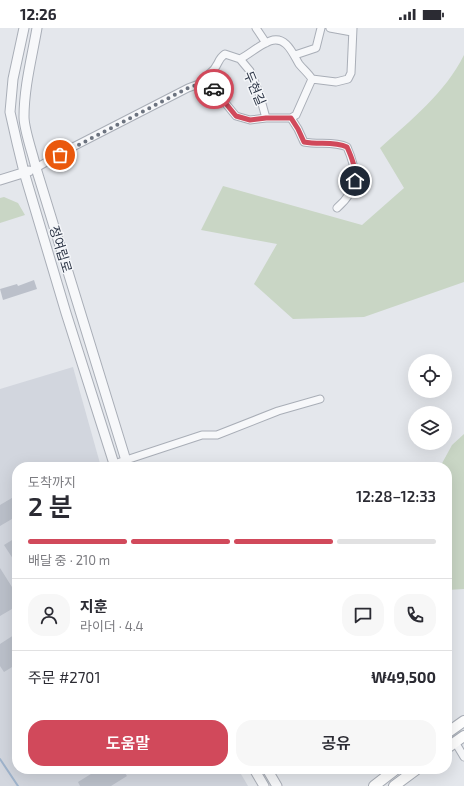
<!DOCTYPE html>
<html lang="ko">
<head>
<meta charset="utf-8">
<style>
  body { margin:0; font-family:"Exo 2","Noto Sans KR",sans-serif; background:#f7f7f7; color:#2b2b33; height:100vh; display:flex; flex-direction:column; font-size:15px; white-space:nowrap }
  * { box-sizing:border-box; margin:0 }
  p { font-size:13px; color:#7c7c81 }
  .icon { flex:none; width:22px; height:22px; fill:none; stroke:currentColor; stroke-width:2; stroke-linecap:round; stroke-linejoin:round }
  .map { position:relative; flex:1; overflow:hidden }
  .side { position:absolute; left:12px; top:434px; width:440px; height:312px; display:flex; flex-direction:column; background:#fff; border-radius:16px; box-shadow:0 4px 16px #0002 }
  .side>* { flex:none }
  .tools { position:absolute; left:408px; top:326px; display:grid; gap:8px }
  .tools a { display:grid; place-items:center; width:44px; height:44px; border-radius:50%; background:#fff; box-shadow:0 4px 16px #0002; font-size:20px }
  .pin { position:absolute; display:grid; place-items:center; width:34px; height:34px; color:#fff; margin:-17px; border:2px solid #fff; border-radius:50%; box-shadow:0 1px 4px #0007 }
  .courier { position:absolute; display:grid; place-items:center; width:40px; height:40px; margin:-20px; border:3px solid #d1495b; border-radius:50%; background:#fff; color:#222; box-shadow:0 1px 5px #0007 }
  .head em { font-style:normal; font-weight:600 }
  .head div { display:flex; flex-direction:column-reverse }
  .head { display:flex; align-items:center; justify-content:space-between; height:68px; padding:0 16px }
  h1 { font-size:26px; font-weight:600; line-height:30px }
  .bar { display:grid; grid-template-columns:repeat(4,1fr); gap:6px 4px; align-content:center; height:48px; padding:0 16px }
  .bar i { height:5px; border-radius:3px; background:#e1e1e2 }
  .bar .active { background:#d1495b }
  .bar p { grid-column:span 4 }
  .line { display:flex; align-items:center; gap:10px; padding:0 16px; border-top:1px solid #e1e1e2 }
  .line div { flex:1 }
  .round { display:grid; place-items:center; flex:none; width:42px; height:42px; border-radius:16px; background:#f7f7f7 }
  .cta { display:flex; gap:8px; margin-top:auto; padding:8px 16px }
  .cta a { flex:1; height:46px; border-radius:16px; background:#d1495b; color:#fff; font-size:16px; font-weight:600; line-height:46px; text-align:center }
  .cta a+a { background:#f7f7f7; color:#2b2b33 }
  .status { display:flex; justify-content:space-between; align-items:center; height:28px; padding:0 20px; background:#fff; direction:ltr }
  .status svg { height:11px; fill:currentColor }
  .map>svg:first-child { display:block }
  .built { fill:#d2d6de }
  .green { fill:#c9d6c5 }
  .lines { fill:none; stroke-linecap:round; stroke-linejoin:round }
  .stream { stroke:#9fb4cc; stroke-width:2 }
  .building { fill:#bbc0ca }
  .minor-casing { stroke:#a9aeb7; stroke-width:9 }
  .tertiary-casing { stroke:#a9aeb7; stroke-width:11 }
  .secondary-casing { stroke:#a9aeb7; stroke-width:12 }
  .minor { stroke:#f7f8fa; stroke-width:7 }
  .tertiary { stroke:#f7f8fa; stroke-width:9 }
  .secondary { stroke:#fff; stroke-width:10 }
  .done { stroke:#6c737f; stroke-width:4; stroke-dasharray:0 7.2 }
  .route { stroke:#d1495b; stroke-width:5 }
  .labels { text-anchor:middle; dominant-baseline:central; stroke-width:3; stroke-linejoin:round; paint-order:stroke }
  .street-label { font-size:13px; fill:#2b3445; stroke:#f4f6f9 }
</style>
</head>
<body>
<div class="status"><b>12:26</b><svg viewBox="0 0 49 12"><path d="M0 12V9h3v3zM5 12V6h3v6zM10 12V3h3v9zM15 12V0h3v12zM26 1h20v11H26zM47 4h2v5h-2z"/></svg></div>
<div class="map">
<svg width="464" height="758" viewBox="0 0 464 758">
  <rect width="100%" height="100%" fill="#e4e7ec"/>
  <path class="built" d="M 73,339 L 101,439 L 17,439 L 17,741 L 238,741 L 248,758 L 0,758 L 0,361 Z"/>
  <path class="green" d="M 464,27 L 464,254 L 364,289 L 293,291 L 254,256 L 277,216 L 201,202 L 223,158 L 362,197 L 404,160 L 380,120 C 411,92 445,65 464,27 Z
    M 4,169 L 18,175 L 25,187 L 0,195 L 0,170 Z
    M 464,406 L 464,561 L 447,562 L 447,439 L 440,439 L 452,417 Z"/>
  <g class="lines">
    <path class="stream" d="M 0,731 L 18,758"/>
  </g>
  <path class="building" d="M 34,252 L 37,261 L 3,272 L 0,261 L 17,256 L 18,258 Z
    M 17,467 L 17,488 L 0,498 L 0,477 Z
    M 17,509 L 17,537 L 4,517 Z
    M 0,540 L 17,567 L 17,578 L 0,588 Z
    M 17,605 L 17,636 L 4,644 L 0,638 L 0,616 Z
    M 99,741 L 122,741 L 127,748 L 111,758 L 80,758 L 78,754 Z"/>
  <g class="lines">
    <g class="minor-casing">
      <path id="minor" d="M 256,0 L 266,15
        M 330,0 L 352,4
        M 295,27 L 316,20 L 321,0
        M 240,31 L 250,43 L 259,65 L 266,90
        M 207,53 L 209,46 C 220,38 216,32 225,26 L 240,31 C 250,26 259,17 270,13 C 286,7 293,26 299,36 C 303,41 308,45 312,51
        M 291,90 L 298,101 L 304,114 C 319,117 334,113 347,119 C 358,144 359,161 337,180
        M 36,140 L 69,121 L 188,60 L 207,53 L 236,88 L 250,92 L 266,90 L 291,90 L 296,87 L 312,51 L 336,54 L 348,51 L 351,45 L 353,0
        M 114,436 L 202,407 L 217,407 L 278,383 L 320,371
        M 455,714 L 464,729"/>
    </g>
    <g class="tertiary-casing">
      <path id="tertiary" d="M 24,0 L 13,51 L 10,84 L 17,115 L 24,144 L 66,285 L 115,439
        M 37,0 C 32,29 24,59 24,89 C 24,102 33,126 36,140 L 128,439
        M 0,152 L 29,143
        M 254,741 L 264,758
        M 267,741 L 277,758"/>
    </g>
    <g class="secondary-casing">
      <path id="secondary" d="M 447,705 L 464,693
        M 447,720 L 464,708
        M 374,758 L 396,741
        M 394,758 L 417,741"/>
    </g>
    <use href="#minor" class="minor"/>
    <use href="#tertiary" class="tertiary"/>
    <use href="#secondary" class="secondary"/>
  </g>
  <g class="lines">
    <path class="done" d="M 60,127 L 69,122 L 188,60 L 207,53 L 214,61"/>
    <path class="route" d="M 214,61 L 236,88 L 250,92 L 266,90 L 291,90 L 298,101 L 304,114 C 319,117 334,113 347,119 C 352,130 356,140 355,153"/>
  </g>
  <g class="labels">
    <g class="street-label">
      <text transform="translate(255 60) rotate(67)">두현길</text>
      <text transform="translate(61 221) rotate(73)">정여립로</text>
    </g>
  </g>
</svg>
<div class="tools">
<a><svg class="icon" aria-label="locate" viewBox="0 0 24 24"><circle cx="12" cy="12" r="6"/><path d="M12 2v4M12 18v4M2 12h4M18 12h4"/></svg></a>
<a><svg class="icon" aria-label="layers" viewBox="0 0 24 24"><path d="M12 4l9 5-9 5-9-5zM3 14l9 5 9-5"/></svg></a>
</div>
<div class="pin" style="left:60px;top:127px;background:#ea580c"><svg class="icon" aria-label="bag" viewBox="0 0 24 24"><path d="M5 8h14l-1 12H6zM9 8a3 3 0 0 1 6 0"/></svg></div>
<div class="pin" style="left:355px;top:153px;background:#1f2937"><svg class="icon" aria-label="home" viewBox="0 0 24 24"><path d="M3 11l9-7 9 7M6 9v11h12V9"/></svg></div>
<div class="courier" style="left:214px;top:61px"><svg class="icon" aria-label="car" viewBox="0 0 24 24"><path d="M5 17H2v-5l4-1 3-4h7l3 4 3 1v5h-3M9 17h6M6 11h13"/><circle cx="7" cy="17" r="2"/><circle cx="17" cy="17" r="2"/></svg></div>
<section class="side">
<div class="head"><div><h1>2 분</h1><p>도착까지</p></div><em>12:28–12:33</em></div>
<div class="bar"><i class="active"></i><i class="active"></i><i class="active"></i><i></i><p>배달 중 · 210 m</p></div>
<div class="line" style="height:72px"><a class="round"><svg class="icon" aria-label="person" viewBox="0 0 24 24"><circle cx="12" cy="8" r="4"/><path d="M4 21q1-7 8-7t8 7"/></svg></a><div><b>지훈</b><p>라이더 · 4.4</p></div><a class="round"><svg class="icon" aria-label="chat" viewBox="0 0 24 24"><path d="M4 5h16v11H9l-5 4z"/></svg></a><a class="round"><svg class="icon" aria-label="phone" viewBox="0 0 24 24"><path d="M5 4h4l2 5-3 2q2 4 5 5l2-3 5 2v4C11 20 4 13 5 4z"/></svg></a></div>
<div class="line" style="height:52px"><div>주문 #2701</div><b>₩49,500</b></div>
<div class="cta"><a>도움말</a><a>공유</a></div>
</section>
</div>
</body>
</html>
